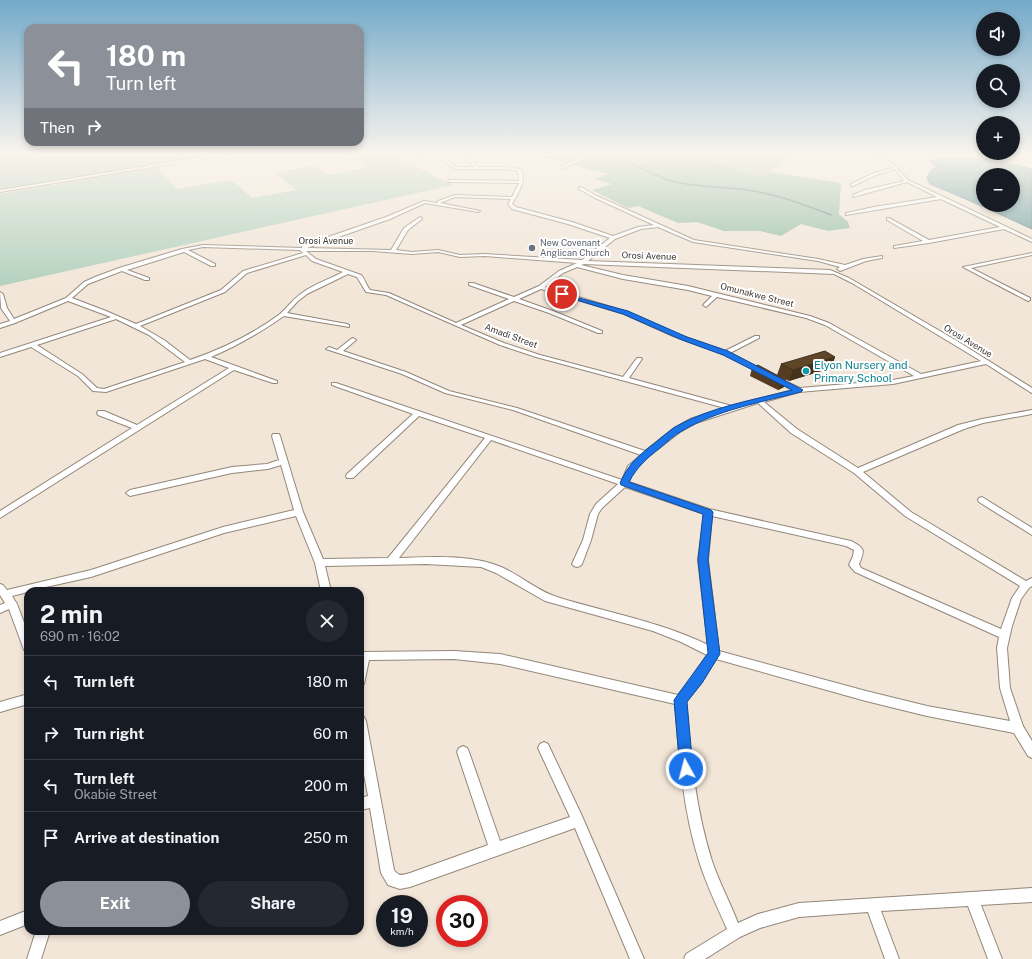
<!DOCTYPE html>
<meta charset="utf-8">
<style>
body{margin:0;font-family:"Public Sans",sans-serif;background:#242831;color:#f1f3f6;height:100vh;display:flex;flex-direction:column;font-size:15px;white-space:nowrap}
*{box-sizing:border-box;margin:0}
p{font-size:13px;color:#9ea1a6}
.icon{flex:none;width:22px;height:22px;fill:none;stroke:currentColor;stroke-width:2;stroke-linecap:round;stroke-linejoin:round}
.map{position:relative;flex:1;overflow:hidden}
.details{position:absolute;left:24px;top:587px;width:340px;height:348px;display:flex;flex-direction:column;background:#171b24;border-radius:12px;box-shadow:0 2px 6px #0003}
.details>*{flex:none}
.guide{position:absolute;left:24px;top:24px;width:340px;height:122px;border-radius:12px;box-shadow:0 2px 6px #0003;background:#8c9099;color:#fff;overflow:hidden}
.tools{position:absolute;left:976px;top:12px;display:grid;gap:8px}
.tools a{display:grid;place-items:center;width:44px;height:44px;border-radius:50%;background:#171b24;box-shadow:0 2px 6px #0003;font-size:20px}
.speed{position:absolute;left:376px;top:895px;display:flex;gap:8px;font-size:20px;font-weight:700;text-align:center}
.speed>*{display:grid;place-content:center;width:52px;height:52px;border-radius:50%;background:#171b24;box-shadow:0 2px 6px #0003;line-height:1}
.speed small{font-size:10px;font-weight:400}
.speed .limit{border:6px solid #d22;background:#fff;color:#111}
.pin{position:absolute;display:grid;place-items:center;width:34px;height:34px;color:#fff;margin:-17px;border:2px solid #fff;border-radius:50%;box-shadow:0 1px 4px #0007}
.me{position:absolute;width:44px;margin:-22px;rotate:353deg;stroke-linejoin:round;filter:drop-shadow(0 0 3px #0008)}
.turn{display:flex;align-items:center;gap:14px;height:84px;padding:0 16px;font-size:18px}
.turn .icon{width:52px;height:52px;stroke-width:2.5}
.turn b{display:block;font-size:28px;line-height:34px}
.then{display:flex;align-items:center;height:38px;padding:0 16px;background:#0003;gap:8px;font-size:15px}
.round{display:grid;place-items:center;flex:none;width:42px;height:42px;border-radius:21px;background:#242831}
.summary{display:flex;align-items:center;justify-content:space-between;height:68px;padding:0 16px}
h1{font-size:24px;font-weight:700;line-height:30px}
.cta{display:flex;gap:8px;margin-top:auto;padding:8px 16px}
.cta a{flex:1;height:46px;border-radius:24px;background:#8c9099;color:#fff;font-size:16px;font-weight:700;line-height:46px;text-align:center}
.cta a+a{background:#242831;color:#f1f3f6}
ul{padding:0;list-style:none}
li{display:flex;align-items:center;gap:12px;height:52px;padding:0 16px;border-top:1px solid #363941}
li div{flex:1}
li b{display:block;font-size:15px}
li em{font-style:normal}
.map>svg:first-child{display:block}
.green{fill:#b1d0bd}
.forest{fill:#93bda4}
.water{fill:#669b9c;stroke:#597d7c;fill-rule:evenodd}
.lines{fill:none;stroke-linecap:round;stroke-linejoin:round}
.stream{stroke:#597d7c;stroke-width:1.5}
.minor-casing{stroke:#92877a;stroke-width:2}
.minor{fill:#fff;fill-rule:evenodd}
.wall{fill:#533c22}
.shaded-wall{fill:#43311c}
.building{fill:#604628;stroke:#43311c}
.route{fill:#1a73e8;stroke:#114b97}
.worship-dot{fill:#6b7280;stroke:#fff;stroke-width:1.5}
.culture-dot{fill:#0f9aa8;stroke:#fff;stroke-width:1.5}
.labels{text-anchor:middle;stroke-width:4;stroke-linejoin:round;paint-order:stroke}
.far-street-label{font-size:9px;fill:#3b3631;stroke:#fff}
.far-worship-label{font-size:9px;fill:#5b616d;stroke:#fff;text-anchor:start}
.culture-label{font-size:11px;fill:#0d838f;stroke:#fff;text-anchor:start}
</style>
<div class="map">
<svg width="1032" height="959" viewBox="0 0 1032 959">
<rect width="100%" height="100%" fill="#f2e6d8"/>
<!-- green -->
<path class="green" d="M0,155H215L0,190Z
M367,155H392L453,185L0,286V194L157,167L177,189L231,180L252,198L296,190L275,173L314,165L329,175L368,167L355,158Z
M681,155H792L764,177L753,175L722,164Z"/>
<!-- forest -->
<path class="forest" d="M681,155L722,164L753,175L764,177L770,172L841,183L839,214L848,222L850,228L828,231L801,224L781,236L760,231H724L697,222L678,223L638,206L628,208L592,190L612,184L595,179L608,174L538,156Z"/>
<!-- water -->
<path class="water" d="M962,158L994,160L1032,169V229C999,214 965,198 930,184L927,178L931,170L938,167L930,162L931,160ZM983,175H1013V205H983Z"/>
<g class="lines">
<!-- stream -->
<path class="stream" d="M616,155C633,163 650,174 668,180C694,188 721,186 747,190C776,194 803,204 831,215"/>
<defs>
<path id="minor" d="M214,155H225L0,192V190Z
M416,155H432L417,157Z
M437,155H442L455,167H475L467,160V155H471V160L479,167H506L521,169C527,182 518,193 512,204L516,207L572,222L613,236L638,227L654,225L595,198L579,189V187H581L597,196L694,240L818,259L845,265L863,259L882,256V258L866,261L840,271L837,269L840,267L818,261L693,242L658,227L641,229L615,239L588,261L830,270L849,278L957,341L1032,388V393L1030,392L986,364L893,384L799,392L764,402L797,429L858,468L958,425L982,419L1032,410V414L983,423L964,429L863,472L911,512L1026,581L1032,578V586L1029,588L1021,599L1012,626L1007,648L1010,688L1023,726L1032,741V758L1028,756L1014,733L927,716L866,701L716,659L702,682L686,701C690,755 696,810 712,861C719,882 730,902 738,923L758,914L799,903L1032,888V902L981,905L1002,959H988L968,906L881,911L899,959H885L868,912L799,917L760,928L740,937L705,959H684L686,954L727,929C717,906 706,884 699,861C683,810 679,757 675,704L500,664L454,659L369,660L364,684L360,686V652L454,651L500,654L678,695L694,676L707,655L681,642L653,631L545,601L496,573L481,567L426,564L325,566L331,591H321L315,563L296,516L224,533L91,577L28,591V592L12,596L17,604L28,633V651L24,650L9,609L0,613V605L5,603L0,595V584L3,585L7,590L91,570L223,527L294,510L281,465L268,469L232,473L130,496L126,493L130,490L232,467L267,464L279,460L272,436L273,434H279L280,436L303,512L323,559L388,558L485,438L419,416L353,478H347L346,476L347,474L413,414L332,385V383H336L622,480L628,466L641,455L513,410L445,393L402,374L326,349L329,347L337,350L351,339L353,338L356,340L343,351L406,372L449,391L517,408L645,451L674,428L690,419L725,408L536,357L500,345L386,295L366,292L357,277L348,274L307,294L298,301L287,313L347,324L349,325V327L284,316C261,332 237,346 211,357L277,381V383H273L234,370L0,518V511L132,428L98,415L97,413L98,411H104L137,425L229,368L205,359L106,392L93,391L78,376L31,347L0,357V353L111,317L68,301L15,323L0,328V324L10,321L1,308L0,292L3,294L7,308L14,319L66,298L84,282L95,277L119,268L182,249L203,245L302,248V246L386,217L424,201L437,203L438,201L455,195L512,197L519,183L448,182L449,180L519,181L518,171L506,169H454ZM455,197L511,199L508,204L512,209L568,224L610,238L582,260L485,254L460,255L438,250L412,252L396,250L408,230L422,219V218L420,217L404,228L391,250L307,248L390,219L425,203L478,212L480,211L440,203ZM203,247L300,250L303,253L243,271L221,290L136,324L106,311L72,298L88,284L122,271L145,280H149V278L127,270L184,252L211,266H215V264L188,250ZM306,251H373L412,254L438,252L460,257L485,256L577,263L559,271L539,286L514,297L473,283H469V285L509,299L456,323L389,293L370,290C366,285 365,279 361,275L316,259ZM306,255L312,261L343,272C330,279 314,284 302,293C293,299 288,307 280,314C253,334 222,349 190,360L164,340L140,326L225,292L247,273ZM584,264L834,274L852,283L981,361L921,374L829,323L810,316L688,286L623,275L581,265ZM577,267L623,279L688,290L712,296L703,305L706,307L717,297L806,318L825,325L914,376L893,380L800,388L776,377L774,378V380L793,390L732,406L629,378L642,359L641,358H637L623,377L540,355L504,343L461,325L514,301L549,313L598,333H602V331L553,311L519,299L541,289L624,314L673,336L723,354L760,372H764L765,371L730,353L759,338V336H755L725,351L677,334L628,312L545,287L563,273ZM116,319L149,335L185,362L104,389L97,388L82,374L37,345ZM758,403L791,433L854,473L905,516L1020,586L1012,598L1001,629L861,568L859,564C865,550 865,548 851,541L709,509L629,482L634,469L649,456L680,432L696,423ZM491,440L618,484L596,504L590,514L583,540L572,564L574,566L577,567L580,566L582,564L591,540L598,514L602,508L625,487L704,514L698,560L708,645C661,622 610,613 560,598C538,592 522,576 501,567C471,554 431,557 399,558ZM712,516L846,546L854,550L853,556L849,565L855,572L999,637L997,648L1000,688L1010,721L927,706L866,691L719,651L708,560Z
M587,155H593L563,168L560,167Z
M867,155H873L891,162L908,180L1032,239V242L1004,229L929,243L894,248V246L923,241L887,220V218H889L929,240L1000,227L941,199L846,215V213L874,207L937,197L907,182L853,197V195L865,190L904,181L895,169L876,175L853,186H851V184L874,173L893,168L885,162Z
M931,155H935L936,156L934,157Z
M1032,253V255L971,268L1030,298V300L1028,301L963,267Z
M982,497L1032,528V535L979,502L978,500L979,498Z
M28,694V704L0,712V702Z
M360,716L364,717L366,721L394,870C399,877 402,875 410,873L488,845L457,752L459,748L463,746L467,748L469,752L500,841L570,817L538,748L540,744L544,742L548,744L582,816L644,959H630L575,828L410,887L400,889L388,885L381,873L370,808L360,810V798L368,796L360,753Z
M28,910V924L0,935V921Z
M36,931H50L41,959H27Z"/>
</defs>
<!-- minor casing -->
<use href="#minor" class="minor-casing"/>
<!-- minor -->
<use href="#minor" class="minor"/>
</g>
<!-- wall -->
<path class="wall" d="M835,357L831,368L789,381L777,375L781,364Z
M752,368L786,380L784,387L778,390L750,376Z"/>
<!-- shaded-wall -->
<path class="shaded-wall" d="M835,357L831,368L789,381L793,370Z
M786,380L784,387L778,390L781,383Z"/>
<!-- building -->
<path class="building" d="M825,351L835,357L793,370L781,364Z
M758,365L786,380L781,383L752,368Z"/>
<!-- sky -->
<linearGradient id="sky" x2="0" y2="1"><stop stop-color="#74aaca"/><stop offset="0.53" stop-color="#f9f4ed"/><stop offset="1" stop-color="#f9f4ed" stop-opacity="0"/></linearGradient>
<rect width="1032" height="290" fill="url(#sky)"/>
<!-- route -->
<path class="route" d="M560,293L628,311L687,337L728,351L803,390L801,392C762,402 717,410 682,431C674,435 667,442 660,448C647,458 637,467 629,482L711,510L713,512L708,560L720,654L702,683L687,702L693,769L691,774L686,776L682,774L680,769L674,700L708,653L698,560L703,514L621,485L620,483C629,463 638,456 656,442C662,437 668,432 675,427C710,407 753,400 792,390L723,355L682,340L623,314L560,295Z"/>
<!-- markers -->
<circle class="worship-dot" cx="532" cy="248" r="4"/>
<circle class="culture-dot" cx="806" cy="371" r="4"/>
<g class="labels">
<!-- far-street labels -->
<g class="far-street-label">
<text x="326" y="244">Orosi Avenue</text>
<text transform="translate(649 256) rotate(2)" y="3">Orosi Avenue</text>
<text transform="translate(757 295) rotate(14)" y="3">Omunakwe Street</text>
<text transform="translate(511 336) rotate(20)" y="3">Amadi Street</text>
<text transform="translate(968 341) rotate(31)" y="3">Orosi Avenue</text>
</g>
<!-- far-worship labels -->
<g class="far-worship-label">
<text x="540" y="246">New Covenant<tspan x="540" dy="10">Anglican Church</tspan></text>
</g>
<!-- culture labels -->
<g class="culture-label">
<text x="814" y="369">Elyon Nursery and<tspan x="814" dy="13">Primary School</tspan></text>
</g>
</g>
</svg>
<div class="tools">
<a><svg class="icon" aria-label="sound" viewBox="0 0 24 24"><path d="M4 9h4l5-4v14l-5-4H4zM17 9q2 3 0 6"/></svg></a>
<a><svg class="icon" aria-label="search" viewBox="0 0 24 24"><circle cx="10" cy="10" r="6"/><path d="M15 15l6 6"/></svg></a>
<a>+</a>
<a>−</a>
</div>
<div class="speed"><div>19<small>km/h</small></div><div class="limit">30</div></div>
<div class="pin" style="left:562px;top:294px;background:#d93025"><svg class="icon" aria-label="arrive" viewBox="0 0 24 24"><path d="M6 21V4h12l-3 4 3 4H6"/></svg></div>
<svg class="me" style="left:686px;top:769px" viewBox="-20 -20 40 40"><circle r="17" fill="#1a73e8" stroke="#fff" stroke-width="3"/><path d="M0-11L8 9 0 5-8 9z" fill="#fff"/></svg>
<div class="guide">
<div class="turn"><svg class="icon" aria-label="left" viewBox="0 0 24 24"><path d="M17 20v-9H6M10 6l-5 5 5 5"/></svg><div><b>180 m</b>Turn left</div></div>
<div class="then">Then<svg class="icon" aria-label="right" viewBox="0 0 24 24"><path d="M7 20v-9h11M14 6l5 5-5 5"/></svg></div>
</div>
<section class="details">
<div class="summary"><div><h1>2 min</h1><p>690 m · 16:02</p></div><a class="round"><svg class="icon" aria-label="close" viewBox="0 0 24 24"><path d="M6 6l12 12M18 6L6 18"/></svg></a></div>
<ul>
<li><svg class="icon" aria-label="left" viewBox="0 0 24 24"><path d="M17 20v-9H6M10 6l-5 5 5 5"/></svg><div><b>Turn left</b></div><em>180 m</em></li>
<li><svg class="icon" aria-label="right" viewBox="0 0 24 24"><path d="M7 20v-9h11M14 6l5 5-5 5"/></svg><div><b>Turn right</b></div><em>60 m</em></li>
<li><svg class="icon" aria-label="left" viewBox="0 0 24 24"><path d="M17 20v-9H6M10 6l-5 5 5 5"/></svg><div><b>Turn left</b><p>Okabie Street</p></div><em>200 m</em></li>
<li><svg class="icon" aria-label="arrive" viewBox="0 0 24 24"><path d="M6 21V4h12l-3 4 3 4H6"/></svg><div><b>Arrive at destination</b></div><em>250 m</em></li>
</ul>
<div class="cta"><a>Exit</a><a>Share</a></div>
</section>
</div>
